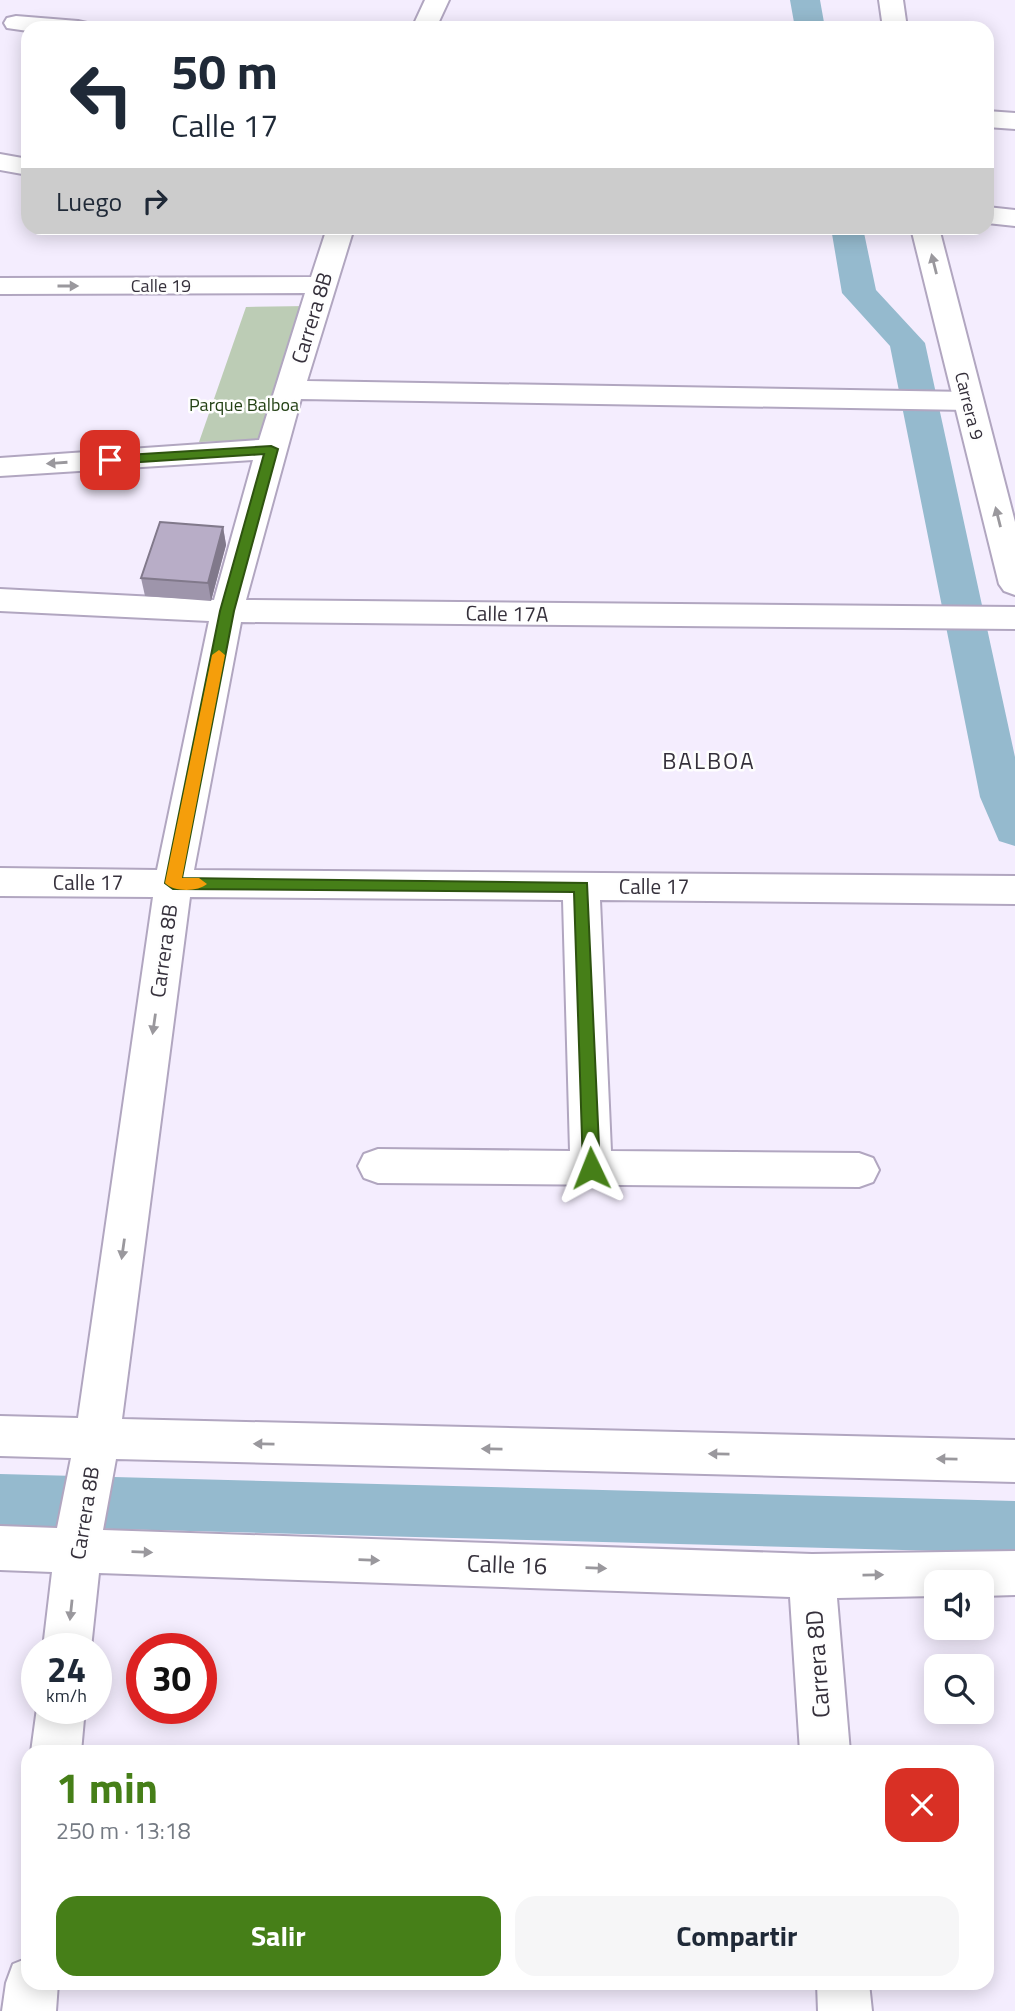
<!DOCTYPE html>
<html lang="es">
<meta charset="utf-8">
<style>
body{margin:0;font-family:"Titillium Web",sans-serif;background:#f6f6f7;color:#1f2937;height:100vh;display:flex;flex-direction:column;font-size:26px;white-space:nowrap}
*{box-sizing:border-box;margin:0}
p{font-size:23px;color:#747a83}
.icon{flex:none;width:38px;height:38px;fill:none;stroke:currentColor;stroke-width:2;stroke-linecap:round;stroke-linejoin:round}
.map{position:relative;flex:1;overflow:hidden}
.panel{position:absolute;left:21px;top:1745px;width:973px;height:245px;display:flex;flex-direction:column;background:#fff;border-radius:21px;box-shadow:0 4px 18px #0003}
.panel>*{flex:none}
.hud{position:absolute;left:21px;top:21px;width:973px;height:214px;border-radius:21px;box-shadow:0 4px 18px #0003;background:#fff;color:#1f2937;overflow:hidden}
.controls{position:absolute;left:924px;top:1570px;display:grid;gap:14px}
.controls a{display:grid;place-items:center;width:70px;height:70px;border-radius:14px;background:#fff;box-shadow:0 4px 18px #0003;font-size:35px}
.speed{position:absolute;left:21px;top:1633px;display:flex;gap:14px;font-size:35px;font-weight:700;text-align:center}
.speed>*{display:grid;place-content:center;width:91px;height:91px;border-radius:50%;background:#fff;box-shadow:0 4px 18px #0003;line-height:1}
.speed small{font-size:18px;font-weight:400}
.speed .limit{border:10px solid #d22;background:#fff;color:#111}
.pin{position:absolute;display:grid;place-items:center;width:60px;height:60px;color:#fff;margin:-30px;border-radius:14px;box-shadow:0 4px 10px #0006}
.me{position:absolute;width:77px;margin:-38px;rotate:358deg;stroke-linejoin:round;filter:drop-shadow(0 0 5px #0008)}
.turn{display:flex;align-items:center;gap:24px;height:147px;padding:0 35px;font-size:32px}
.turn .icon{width:91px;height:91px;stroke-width:2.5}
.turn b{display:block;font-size:49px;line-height:60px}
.then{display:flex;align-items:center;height:66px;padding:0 35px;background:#0003;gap:14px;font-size:26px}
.round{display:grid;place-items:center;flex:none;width:74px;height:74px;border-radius:21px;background:#f6f6f7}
.headline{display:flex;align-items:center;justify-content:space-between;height:119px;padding:0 35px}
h1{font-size:42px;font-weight:700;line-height:52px;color:#467f18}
.primary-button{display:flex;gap:14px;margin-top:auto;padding:14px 35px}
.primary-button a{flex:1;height:80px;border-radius:21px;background:#467f18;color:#fff;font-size:28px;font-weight:700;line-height:80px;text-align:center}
.primary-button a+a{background:#f6f6f7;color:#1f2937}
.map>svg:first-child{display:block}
.green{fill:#bcccb5}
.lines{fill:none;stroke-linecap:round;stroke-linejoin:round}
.canal{fill:#95bace;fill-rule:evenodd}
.minor-casing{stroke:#b1a6c0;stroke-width:4}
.tertiary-casing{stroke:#b1a6c0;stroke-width:4}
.minor{fill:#fff;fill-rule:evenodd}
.tertiary{fill:#fff;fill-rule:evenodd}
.wall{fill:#9e95ab}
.shaded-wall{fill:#81798b}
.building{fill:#b8adc7;stroke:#81798b;stroke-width:2}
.oneway{fill:#9a989d}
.route{fill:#467f18;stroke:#2e5310;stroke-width:2}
.slow{fill:#f59e0b}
.labels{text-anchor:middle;stroke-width:5;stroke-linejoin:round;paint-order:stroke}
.far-street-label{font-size:18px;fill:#35303b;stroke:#fefefe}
.far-park-label{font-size:18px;fill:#234114;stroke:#fefefe}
.street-label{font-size:21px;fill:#35303b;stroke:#fefefe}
.neighbourhood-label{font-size:23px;letter-spacing:2px;fill:#35303b;stroke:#fefefe}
.near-street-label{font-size:24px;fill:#35303b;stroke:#fefefe}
</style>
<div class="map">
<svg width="1015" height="2011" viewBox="0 0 1015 2011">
<rect width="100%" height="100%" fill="#f4edfe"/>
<!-- green -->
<path class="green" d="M308,306L264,440L199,442L246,307Z"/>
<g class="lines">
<!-- canal -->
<path class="canal" d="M790,0H820L825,28H795Z
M831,228H863L876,290L925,343L1015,757V846L999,841L980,797L890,346L842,293Z
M0,1474L1015,1501V1553L0,1526Z"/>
<defs>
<path id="minor" d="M425,0H449L436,28H412Z
M16,16L78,21L87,23L90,28H28V31L7,28L4,23L7,18Z
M987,111L1015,113V129L987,127Z
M0,154L28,159V175L0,170Z
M987,207L1015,210V226L987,223Z
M327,228H354L307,381L968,392L979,395L983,401L979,407L968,410L301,399L246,600L1015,607V629L241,622L194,870L1015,876V904L600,900L611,1151L859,1153L873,1158L879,1170L873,1182L859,1187L378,1183L364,1178L358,1166L364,1154L378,1149L570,1151L563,900L190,897L122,1419L1015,1440V1482L116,1459L103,1530L812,1554L1015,1551V1595L982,1596V1582H936V1596L837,1598L850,1752H800L790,1597L99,1573L91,1648H43L52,1572L0,1570V1526L57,1528L71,1458L0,1456V1416L78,1418L153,897L0,896V868L157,870L209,621L0,611V589L214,600L253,460L0,476V458L259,440L305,293L0,294V278L311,277Z
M37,1708H85L81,1752H31Z
M28,1958V1983H58L56,2011H2L6,1983L13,1964Z
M817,1983H869L872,2011H818Z"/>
<path id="tertiary" d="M879,0H903L907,28H883Z
M911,228H939L1015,522V595L1004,591L999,584Z"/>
</defs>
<!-- minor casing -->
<use href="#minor" class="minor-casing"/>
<!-- tertiary casing -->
<use href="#tertiary" class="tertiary-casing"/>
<!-- minor -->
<use href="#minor" class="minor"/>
<!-- tertiary -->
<use href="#tertiary" class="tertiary"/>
</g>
<!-- wall -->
<path class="wall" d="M223,527L226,545L211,601L145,596L141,578Z"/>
<!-- shaded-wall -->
<path class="shaded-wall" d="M223,527L226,545L211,601L208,583Z"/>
<!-- building -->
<path class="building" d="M160,522L223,527L208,583L141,578Z"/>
<!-- one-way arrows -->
<defs><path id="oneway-solid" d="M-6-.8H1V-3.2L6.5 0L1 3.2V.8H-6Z" transform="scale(1.75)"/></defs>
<g class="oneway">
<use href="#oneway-solid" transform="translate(934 264) rotate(-104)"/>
<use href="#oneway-solid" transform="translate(68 286)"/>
<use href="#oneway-solid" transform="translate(57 463) rotate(176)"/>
<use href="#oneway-solid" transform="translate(998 517) rotate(-104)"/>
<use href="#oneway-solid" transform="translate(154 1024) rotate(98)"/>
<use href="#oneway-solid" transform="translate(123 1249) rotate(98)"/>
<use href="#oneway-solid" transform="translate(264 1444) rotate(-179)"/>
<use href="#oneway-solid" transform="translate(492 1449) rotate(-179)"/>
<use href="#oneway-solid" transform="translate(719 1454) rotate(-179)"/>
<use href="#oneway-solid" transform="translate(947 1459) rotate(-179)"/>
<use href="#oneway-solid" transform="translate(142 1552) rotate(2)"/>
<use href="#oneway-solid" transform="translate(369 1560) rotate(2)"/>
<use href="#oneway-solid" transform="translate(596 1568) rotate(2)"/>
<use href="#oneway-solid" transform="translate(873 1575) rotate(-1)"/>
<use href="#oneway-solid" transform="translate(71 1610) rotate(96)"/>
</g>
<!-- route -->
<path class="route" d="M271,446L278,449L234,611L182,878L587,883L600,1168L597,1173H585L583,1168L574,892L173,889L165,883L220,611L264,454L110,464L104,460L110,456Z"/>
<!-- slow -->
<path class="slow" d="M219,650L225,655L182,878H199L207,884C198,892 173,892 165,883L212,655Z"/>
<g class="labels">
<!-- far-street labels -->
<g class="far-street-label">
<text x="161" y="292">Calle 19</text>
<text transform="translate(969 406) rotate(76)" y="6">Carrera 9</text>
</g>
<!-- far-park labels -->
<g class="far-park-label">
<text x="244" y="411">Parque Balboa</text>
</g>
<!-- street labels -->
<g class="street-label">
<text transform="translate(312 318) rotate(-73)" y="7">Carrera 8B</text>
<text transform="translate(507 614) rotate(1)" y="7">Calle 17A</text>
<text x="88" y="890">Calle 17</text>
<text x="654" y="894">Calle 17</text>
<text transform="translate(164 951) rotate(-82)" y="7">Carrera 8B</text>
<text transform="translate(85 1513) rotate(-81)" y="7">Carrera 8B</text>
</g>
<!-- neighbourhood labels -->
<g class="neighbourhood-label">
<text x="709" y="769">BALBOA</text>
</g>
<!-- near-street labels -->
<g class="near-street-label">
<text transform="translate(507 1565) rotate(2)" y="8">Calle 16</text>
<text transform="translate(818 1664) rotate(-94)" y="8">Carrera 8D</text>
</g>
</g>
</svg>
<div class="controls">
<a><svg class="icon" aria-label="sound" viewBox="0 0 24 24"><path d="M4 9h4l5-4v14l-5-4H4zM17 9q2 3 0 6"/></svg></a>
<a><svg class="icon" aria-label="search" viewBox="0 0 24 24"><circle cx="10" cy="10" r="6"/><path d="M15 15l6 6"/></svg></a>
</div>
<div class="speed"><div>24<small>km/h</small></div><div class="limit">30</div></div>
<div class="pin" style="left:110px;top:460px;background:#d93025"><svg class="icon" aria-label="arrive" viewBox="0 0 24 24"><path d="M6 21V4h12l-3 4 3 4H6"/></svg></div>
<svg class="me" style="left:591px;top:1168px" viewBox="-20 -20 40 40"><path d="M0-17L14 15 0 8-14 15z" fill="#467f18" stroke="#fff" stroke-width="4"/></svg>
<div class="hud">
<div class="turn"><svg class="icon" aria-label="left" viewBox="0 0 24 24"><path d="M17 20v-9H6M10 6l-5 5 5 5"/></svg><div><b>50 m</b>Calle 17</div></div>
<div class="then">Luego<svg class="icon" aria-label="right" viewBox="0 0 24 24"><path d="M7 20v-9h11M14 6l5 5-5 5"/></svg></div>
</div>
<section class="panel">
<div class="headline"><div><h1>1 min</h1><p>250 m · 13:18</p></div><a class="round" style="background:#d93025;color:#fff"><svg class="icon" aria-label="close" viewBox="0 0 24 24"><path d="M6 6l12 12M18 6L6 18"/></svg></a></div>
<div class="primary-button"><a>Salir</a><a>Compartir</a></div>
</section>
</div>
